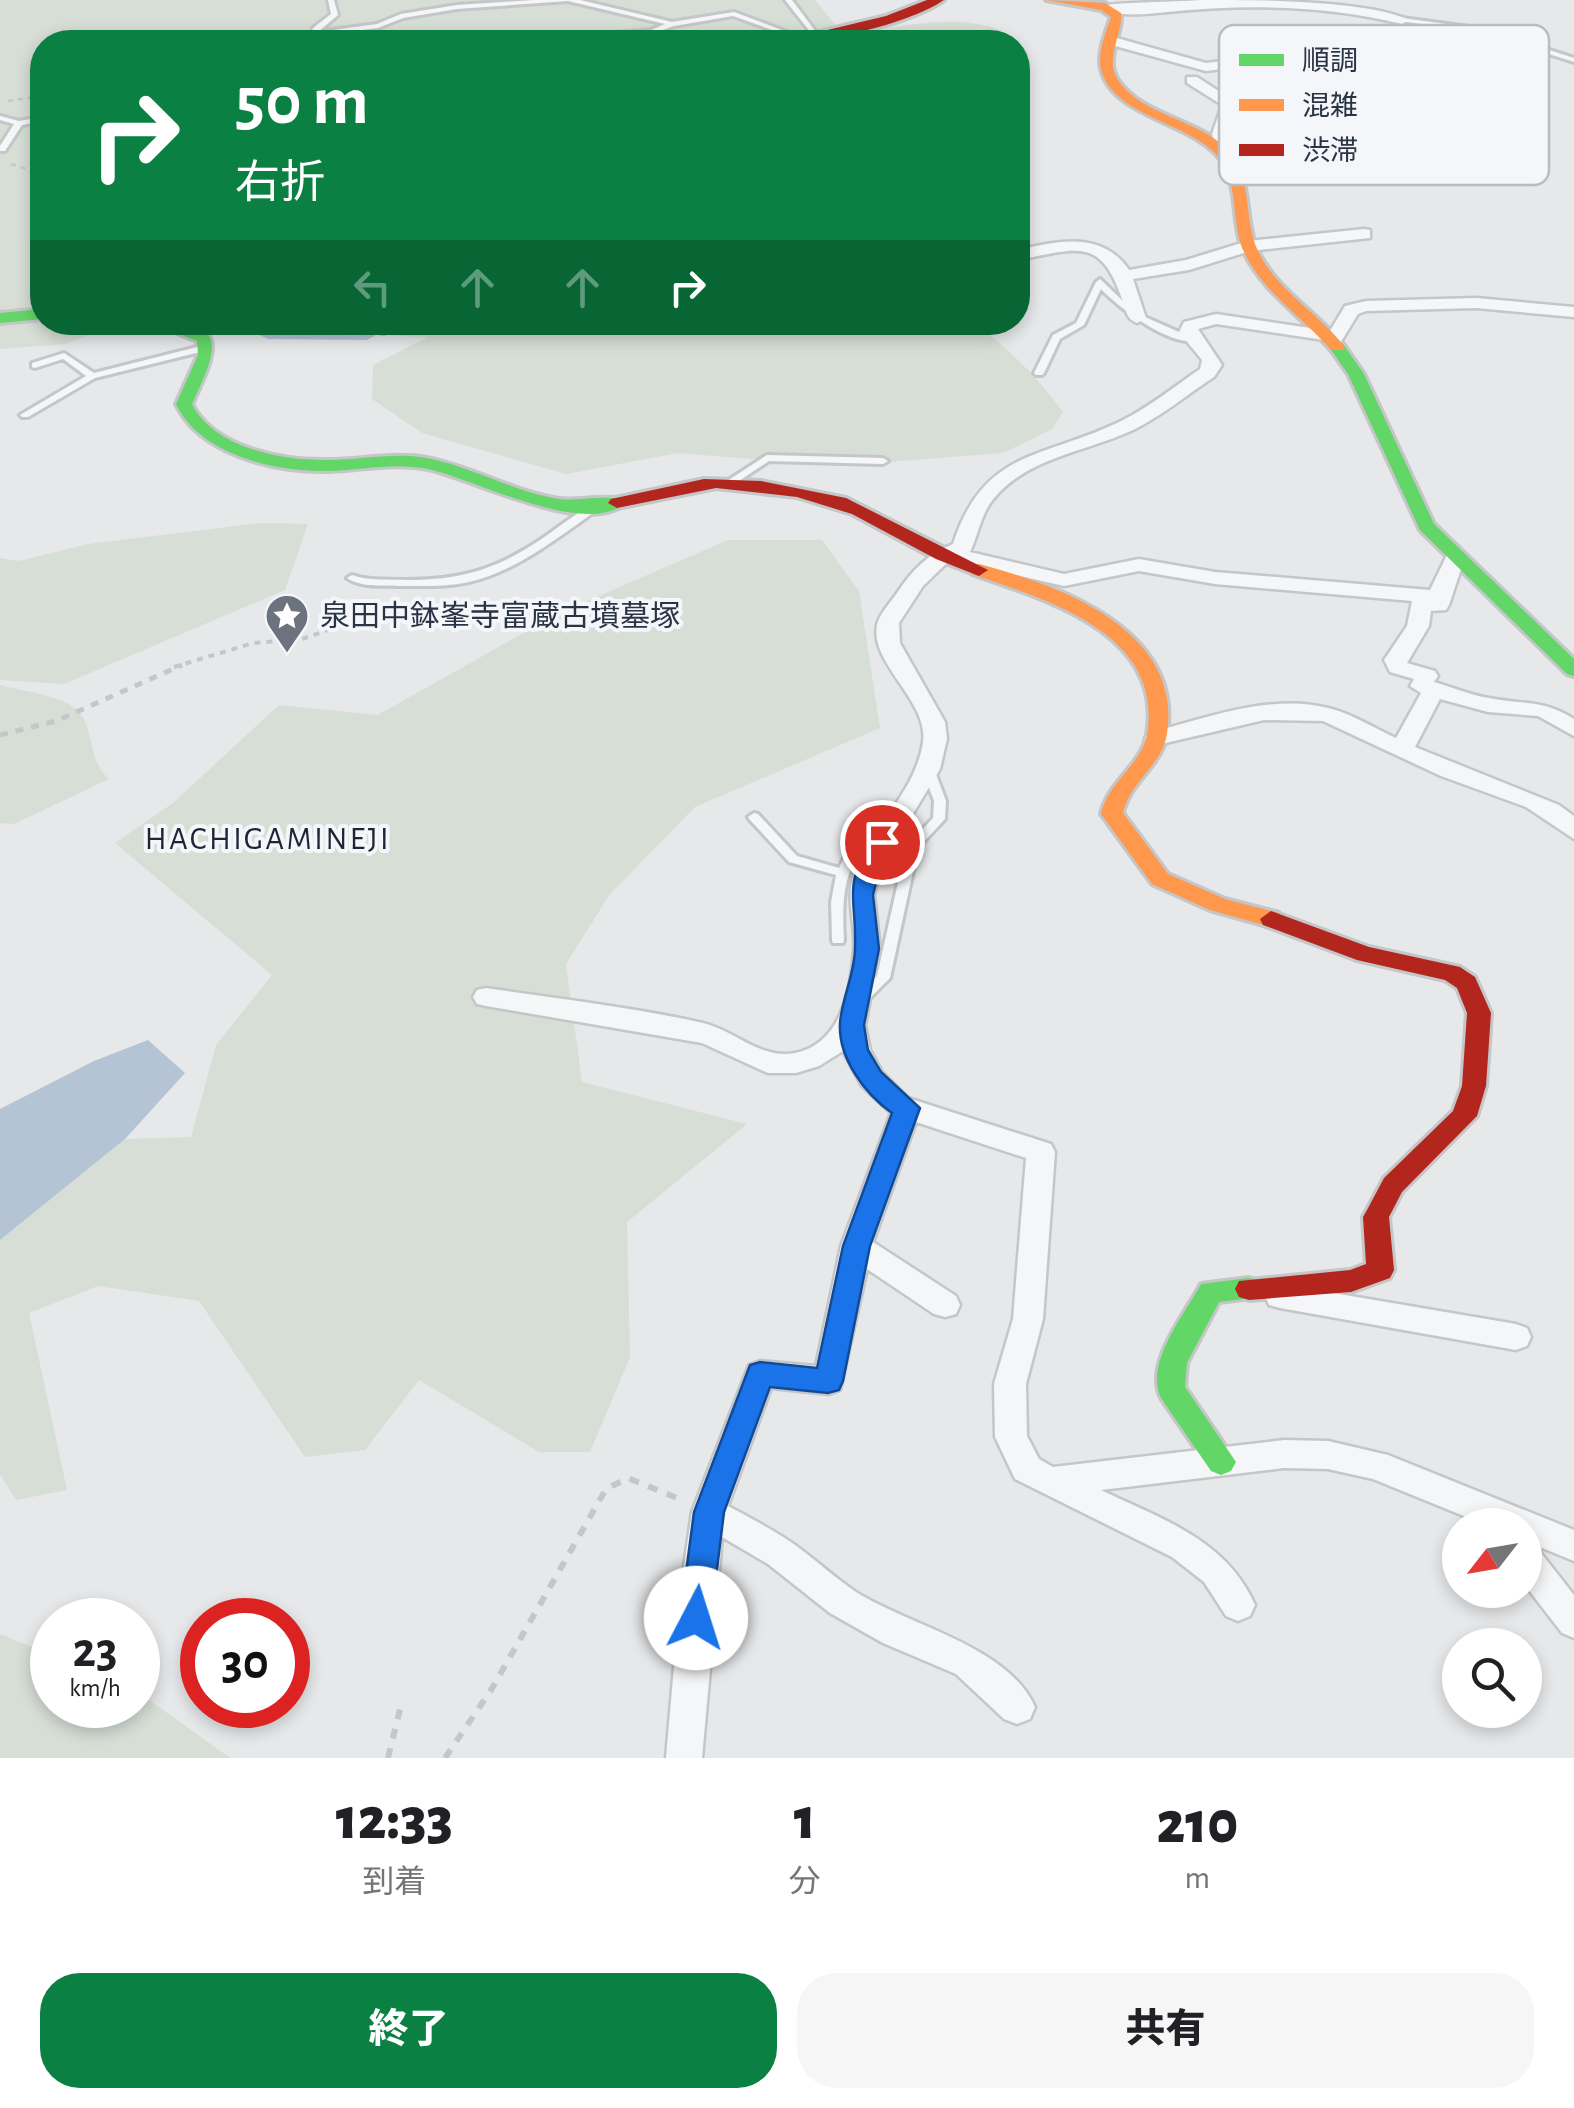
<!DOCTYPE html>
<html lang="ja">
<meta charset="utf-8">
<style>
body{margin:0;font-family:"Alegreya Sans","Noto Sans JP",sans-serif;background:#f6f6f6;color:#202124;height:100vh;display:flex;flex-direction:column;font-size:38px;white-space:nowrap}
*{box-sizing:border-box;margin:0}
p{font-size:32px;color:#757577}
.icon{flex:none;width:55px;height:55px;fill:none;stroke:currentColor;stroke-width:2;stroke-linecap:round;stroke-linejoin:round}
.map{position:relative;height:1758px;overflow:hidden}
.panel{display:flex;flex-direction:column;background:#fff;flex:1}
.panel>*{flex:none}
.banner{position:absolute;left:30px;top:30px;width:1000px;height:305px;border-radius:40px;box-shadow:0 5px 15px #0003;background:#0b8043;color:#fff;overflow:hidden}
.needle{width:65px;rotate:239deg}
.fabs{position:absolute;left:1442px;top:1508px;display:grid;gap:20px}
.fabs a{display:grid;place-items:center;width:100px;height:100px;border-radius:50%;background:#fff;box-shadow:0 5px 15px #0003;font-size:50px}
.speed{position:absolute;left:30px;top:1598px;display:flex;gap:20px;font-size:50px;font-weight:700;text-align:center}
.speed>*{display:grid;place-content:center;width:130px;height:130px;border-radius:50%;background:#fff;box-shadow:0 5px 15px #0003;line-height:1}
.speed small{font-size:25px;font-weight:400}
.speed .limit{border:15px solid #d22;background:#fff;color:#111}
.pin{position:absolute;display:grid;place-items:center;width:85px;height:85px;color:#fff;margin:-42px;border:5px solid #fff;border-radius:50%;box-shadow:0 2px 10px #0007}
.me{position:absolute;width:110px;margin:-55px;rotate:5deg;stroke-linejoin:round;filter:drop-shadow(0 0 8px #0008)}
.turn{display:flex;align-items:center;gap:35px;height:210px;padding:0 40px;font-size:45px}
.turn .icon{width:130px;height:130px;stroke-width:2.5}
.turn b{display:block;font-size:70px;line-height:85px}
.lanes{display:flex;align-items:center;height:95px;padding:0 40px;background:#0003;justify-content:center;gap:50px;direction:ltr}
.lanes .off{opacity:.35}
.eta{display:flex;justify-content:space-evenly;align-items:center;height:170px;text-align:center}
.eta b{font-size:60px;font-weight:800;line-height:70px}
.cta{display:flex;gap:20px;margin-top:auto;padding:20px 40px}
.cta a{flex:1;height:115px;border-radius:40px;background:#0b8043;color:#fff;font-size:40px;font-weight:800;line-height:115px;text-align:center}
.cta a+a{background:#f6f6f6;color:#202124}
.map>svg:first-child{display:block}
.green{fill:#d6ded6}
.water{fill:#b4c4d5}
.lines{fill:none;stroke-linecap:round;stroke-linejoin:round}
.lane-casing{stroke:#c4c6c8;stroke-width:6}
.street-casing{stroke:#c4c6c8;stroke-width:5}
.fast-casing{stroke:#c4c6c8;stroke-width:6}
.slow-casing{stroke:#c4c6c8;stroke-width:6}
.jam-casing{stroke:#c4c6c8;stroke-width:6}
.path-far3{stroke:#c5c6ca;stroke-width:2.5;stroke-dasharray:5 5;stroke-linecap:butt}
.path-far2{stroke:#c5c6ca;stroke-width:4;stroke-dasharray:6 6;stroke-linecap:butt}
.path-far1{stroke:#c5c6ca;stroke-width:5;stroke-dasharray:8 8;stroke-linecap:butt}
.path{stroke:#c5c6ca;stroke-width:6;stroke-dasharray:10 10;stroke-linecap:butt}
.lane{fill:#f5f6f7;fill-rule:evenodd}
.street{fill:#f5f6f7;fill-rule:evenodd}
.fast{fill:#63d668;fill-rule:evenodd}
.slow{fill:#ff974d;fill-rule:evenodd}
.jam{fill:#b3261e;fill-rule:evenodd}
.route{fill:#1a73e8;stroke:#114b97;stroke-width:2.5}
.labels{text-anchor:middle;stroke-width:8;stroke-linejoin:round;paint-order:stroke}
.poi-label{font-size:30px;fill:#2b3445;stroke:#f4f6f9;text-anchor:start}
.neighbourhood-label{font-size:32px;letter-spacing:2.5px;fill:#1d2536;stroke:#f4f6f9}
.key{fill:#f4f6f9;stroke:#b8bcc3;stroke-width:2.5}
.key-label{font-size:28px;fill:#2b3445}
</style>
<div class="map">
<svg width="1574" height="1758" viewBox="0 0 1574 1758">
<rect width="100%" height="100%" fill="#e6e8ea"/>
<!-- green -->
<path class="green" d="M0,0H815L845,37C896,27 994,1 1028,54L1018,66V42H42V322L149,323L136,329L115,324L66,344L0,349Z
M184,323H973C1009,348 1037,377 1063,412L1052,429L1003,453L835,466L678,453L566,474L422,433L372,399L373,365L428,337L222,328L208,332Z
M260,523L308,524L285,590L64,684L0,680V558L19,561L88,544Z
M728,540H822L859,591L880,728L695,807L610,894L566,964L582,1082L747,1124L627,1222L630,1357L590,1452H539L419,1380L365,1450L305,1457L199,1301L98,1286L29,1313L67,1490L16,1500L0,1474V1240L125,1139L191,1137L216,1045L272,975L115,843L173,803L279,705L378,715L555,615Z
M0,685C22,691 59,695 76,709C96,727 86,759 109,779L14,824L0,823Z
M0,1634L52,1655V1705H138V1692L230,1758H0Z"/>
<!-- water -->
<path class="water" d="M253,323H440L436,328L416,333L386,329L367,340L268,339L253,332L260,327Z
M148,1040L185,1073L125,1139L0,1240V1109L94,1061Z"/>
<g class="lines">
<defs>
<path id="lane" d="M328,0H334L338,15L318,32L377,24L401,14L457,5L534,0H580L672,22L734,12L806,39L800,40L733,16L674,26L652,34L534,42L537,40L651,30L665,24L568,1L457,9L403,18L378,28L316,36L314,42H308L313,28L331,14Z
M785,0H792L819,36V38H815Z
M1402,18L1484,29L1574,58V62L1483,33L1400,21V19Z
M0,116L19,121L42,117V121L22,125L5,151H0V146L14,124L0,120Z
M1100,279L1123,301L1145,317L1197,340C1172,348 1119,308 1101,289L1084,325L1060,339L1044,373L1042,375H1036L1034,373L1053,335L1076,323L1096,282Z
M205,345L208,346V350L95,378L28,417H22L20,415L86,376L63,359L35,368L32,367V363L64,353L94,373Z
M767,455L883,458L888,461L883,464L769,461L733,485L729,486L724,483Z
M593,505L598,508L597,510C557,538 517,571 469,582C446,587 422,586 399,586C381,585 362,588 347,578L352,575C369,581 388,579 407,580C460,580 495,570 540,540C558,528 574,514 593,505Z
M928,765L934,769L946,801L945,819L918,848L890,978L867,1001H857L855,998L877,976L906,847L933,818L934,801L922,769Z
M754,813L758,814L797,856L839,868C850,845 871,815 899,815L901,818L899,821C846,850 841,883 844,940L843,943H833L832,940L831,902L836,875L789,862L750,820L748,817Z"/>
<path id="street" d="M1200,0C1252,0 1367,0 1409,20L1402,24C1323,5 1247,4 1167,12C1147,14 1116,18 1098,7C1107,2 1182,2 1200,0Z
M1113,37L1206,63L1263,56L1343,71L1336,75L1263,64L1206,71L1108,44V38Z
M1187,77H1197L1237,103L1228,134V155H1218L1212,134L1222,105L1187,83Z
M1364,229L1370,230V238L1250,251L1189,270L1133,279L1146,318L1137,323C1128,319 1127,315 1124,305C1102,236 1080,248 1018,260V250C1057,241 1102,230 1129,270L1186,260L1248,241Z
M1476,298L1574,307V317L1476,308L1366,311L1358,314L1339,345L1333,346L1324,340L1216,324L1198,329L1222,365L1214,377C1188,394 1163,415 1135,429C1090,451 1031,456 996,496C981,512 979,533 970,552L1064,574L1139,559L1215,572L1430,590L1448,553H1462L1465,557L1449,605L1446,610L1431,611L1429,626L1407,663L1435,671L1438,676L1434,682C1452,687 1470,695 1489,698C1524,705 1542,699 1574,719V736L1538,716L1488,712L1440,699L1415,747L1559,805L1574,816V839L1526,807L1441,776L1323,721L1264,720L1157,745L1145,738L1149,733C1206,718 1273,692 1332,709C1354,715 1376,729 1396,738L1421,693L1410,686L1414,679L1390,672L1384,660L1407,626L1412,601L1215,584L1139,571L1064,586L950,560L923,586L899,623L900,643L945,722L947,739L940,769L881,867L874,895L880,949L865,1025L870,1050L882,1072L908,1098L1051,1144L1055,1152L1043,1319L1026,1384L1027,1436L1039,1459L1053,1467L1284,1440L1328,1441L1388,1455L1574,1530V1561L1525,1541V1525H1486L1373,1479L1328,1469L1284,1468L1101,1490C1161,1519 1226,1539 1255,1605L1250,1616L1238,1621L1226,1616L1204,1582L1172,1557L1015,1479L995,1437L994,1384L1013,1319L1026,1158L916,1122L873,1242L956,1296L960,1305L956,1314L945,1317L934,1314L867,1269L840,1390L829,1394L771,1388L728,1506C750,1518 774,1530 795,1545C816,1560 835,1578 856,1592C910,1626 1008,1646 1035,1707L1030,1719L1017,1724L1004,1719L956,1674L883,1643L830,1613L768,1564L722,1537L702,1758H666L681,1586L692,1512L749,1365L760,1361L816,1366L841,1246L891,1113L862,1086L843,1051L819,1066L796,1073H768L702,1043L486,1006L477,1004L473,997L477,990L486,988C558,999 632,1007 703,1023C734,1030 761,1060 795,1053C841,1044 851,990 854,950C856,921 844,897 856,868C875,824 916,790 923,742C929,701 869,663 877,625C879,614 891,602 897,593C912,570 928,554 953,544C984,447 1046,459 1123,420C1151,406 1175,386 1200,369L1202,360L1179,332L1184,322L1216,314L1330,331L1345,306L1366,301Z
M1280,1284L1516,1324L1527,1328L1531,1337L1527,1346L1516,1350L1280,1308L1269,1305L1265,1296L1269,1287Z
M1525,1544L1537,1548L1574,1595V1638L1562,1633L1525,1585Z"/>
<path id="fast" d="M42,309V319L0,323V313Z
M150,322C230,322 219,345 192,404C214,448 282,461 328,460C361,460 394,452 427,458C473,467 514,492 559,499C578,502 612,492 626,503C584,538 475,479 428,469C395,462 362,470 329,471C275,472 200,455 176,404L198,355L197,341Z
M1337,342L1343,344L1364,374L1434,524L1574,659V676L1567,674L1420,530L1348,374L1329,347Z
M1249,1278L1259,1281L1263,1289L1259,1297L1219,1302L1187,1363L1185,1387L1236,1462L1231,1471L1221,1475L1211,1471L1161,1398C1144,1363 1185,1314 1201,1284Z"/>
<path id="slow" d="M1046,0L1105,3L1121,13C1123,34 1104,59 1118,80C1142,116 1198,119 1227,149C1252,174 1244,213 1255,244C1271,287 1318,312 1345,347L1343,350H1331C1304,318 1264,293 1245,254C1230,225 1240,186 1220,159C1194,123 1112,117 1101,69C1097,53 1106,32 1111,17L1101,10Z
M979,564C1059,585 1183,630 1167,733C1163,765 1129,782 1123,813L1168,874L1225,899L1279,913L1282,919L1279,925L1271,927L1210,910L1152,884L1101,814C1108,782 1141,765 1147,735C1165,633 1046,600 972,574V566Z"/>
<path id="jam" d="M927,0H944C909,24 819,45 777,42L886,16Z
M704,479L761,481L846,498L988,570L979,576L936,559L852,514L797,497L716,488L617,508L608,503L611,499Z
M1271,911L1369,947L1460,967L1475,977L1491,1013L1486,1086L1477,1116L1402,1192L1389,1217L1394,1270L1390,1278L1351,1292L1249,1300L1239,1297L1235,1289L1239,1281L1350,1270L1366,1264L1363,1217L1367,1210L1384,1178L1453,1111L1462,1086L1467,1013L1457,988L1445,980L1357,960L1263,925L1260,919Z"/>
</defs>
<!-- lane casing -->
<use href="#lane" class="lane-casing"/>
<!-- street casing -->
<use href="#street" class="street-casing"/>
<!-- fast casing -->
<use href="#fast" class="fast-casing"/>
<!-- slow casing -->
<use href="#slow" class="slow-casing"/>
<!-- jam casing -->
<use href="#jam" class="jam-casing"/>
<!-- path-far3 -->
<path class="path-far3" d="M8,101L42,96
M11,164L42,174"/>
<!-- path-far2 -->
<path class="path-far2" d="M224,330L375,335L479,322
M174,667L253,643L302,639L331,629L371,601"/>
<!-- path-far1 -->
<path class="path-far1" d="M0,735L56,721L182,665"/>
<!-- path -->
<path class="path" d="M388,1758L400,1709
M445,1758L491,1690L606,1489L628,1478L682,1500"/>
<!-- lane -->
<use href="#lane" class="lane"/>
<!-- street -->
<use href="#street" class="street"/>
<!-- fast -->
<use href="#fast" class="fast"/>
<!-- slow -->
<use href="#slow" class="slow"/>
<!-- jam -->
<use href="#jam" class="jam"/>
</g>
<!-- route -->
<path class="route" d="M882,835L893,842L880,866L873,895L879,949L864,1025L868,1050L881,1072L920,1108L870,1246L843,1381L839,1390L828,1393L770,1387L724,1512L711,1618L707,1628L696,1632L684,1628L680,1618L694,1512L750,1365L760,1362L817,1368L843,1246L892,1113C865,1094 838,1058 840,1023C842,998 855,973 855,948C857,894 841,890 874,837Z"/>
<!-- icons -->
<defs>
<symbol id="sight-pin" viewBox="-11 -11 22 30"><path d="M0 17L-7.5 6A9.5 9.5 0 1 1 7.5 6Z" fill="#6c737f" stroke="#f4f6f9"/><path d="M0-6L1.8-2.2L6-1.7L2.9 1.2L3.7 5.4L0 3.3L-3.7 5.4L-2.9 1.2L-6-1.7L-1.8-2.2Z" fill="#fff"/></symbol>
</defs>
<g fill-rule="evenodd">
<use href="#sight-pin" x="262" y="591" width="50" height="68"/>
</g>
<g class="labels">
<!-- poi labels -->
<g class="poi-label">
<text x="320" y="626">泉田中鉢峯寺富蔵古墳墓塚</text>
</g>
<!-- neighbourhood labels -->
<g class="neighbourhood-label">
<text x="268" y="849">HACHIGAMINEJI</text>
</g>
</g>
<!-- legend -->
<rect x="1219" y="25" width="330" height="160" rx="15" class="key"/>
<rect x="1239" y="54" width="45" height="12" fill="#63d668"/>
<rect x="1239" y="99" width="45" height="12" fill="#ff974d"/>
<rect x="1239" y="144" width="45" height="12" fill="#b3261e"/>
<g class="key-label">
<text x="1302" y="70">順調</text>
<text x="1302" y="115">混雑</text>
<text x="1302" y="160">渋滞</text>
</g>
</svg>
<div class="fabs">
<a><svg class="needle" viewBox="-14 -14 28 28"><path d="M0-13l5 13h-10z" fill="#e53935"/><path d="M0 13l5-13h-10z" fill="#757577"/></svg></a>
<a><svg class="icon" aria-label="search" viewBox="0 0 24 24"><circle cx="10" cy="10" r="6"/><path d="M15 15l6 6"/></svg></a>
</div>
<div class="speed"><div>23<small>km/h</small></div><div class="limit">30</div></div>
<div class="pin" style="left:882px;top:842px;background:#d93025"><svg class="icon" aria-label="arrive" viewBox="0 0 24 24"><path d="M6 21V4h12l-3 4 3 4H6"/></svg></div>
<svg class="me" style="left:696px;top:1618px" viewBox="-20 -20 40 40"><circle r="19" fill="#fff"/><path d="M0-13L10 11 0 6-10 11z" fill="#1a73e8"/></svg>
<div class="banner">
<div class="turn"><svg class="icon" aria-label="right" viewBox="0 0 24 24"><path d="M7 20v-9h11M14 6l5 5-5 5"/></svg><div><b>50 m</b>右折</div></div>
<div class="lanes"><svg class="icon off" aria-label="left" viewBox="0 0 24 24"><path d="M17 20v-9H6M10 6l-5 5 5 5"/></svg><svg class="icon off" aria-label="ahead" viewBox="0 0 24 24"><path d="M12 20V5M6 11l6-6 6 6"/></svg><svg class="icon off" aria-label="ahead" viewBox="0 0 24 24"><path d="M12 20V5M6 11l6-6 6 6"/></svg><svg class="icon" aria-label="right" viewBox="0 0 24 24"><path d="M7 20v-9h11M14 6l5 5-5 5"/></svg></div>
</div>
</div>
<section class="panel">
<div class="eta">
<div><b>12:33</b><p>到着</p></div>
<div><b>1</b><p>分</p></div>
<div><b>210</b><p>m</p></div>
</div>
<div class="cta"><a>終了</a><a>共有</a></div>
</section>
